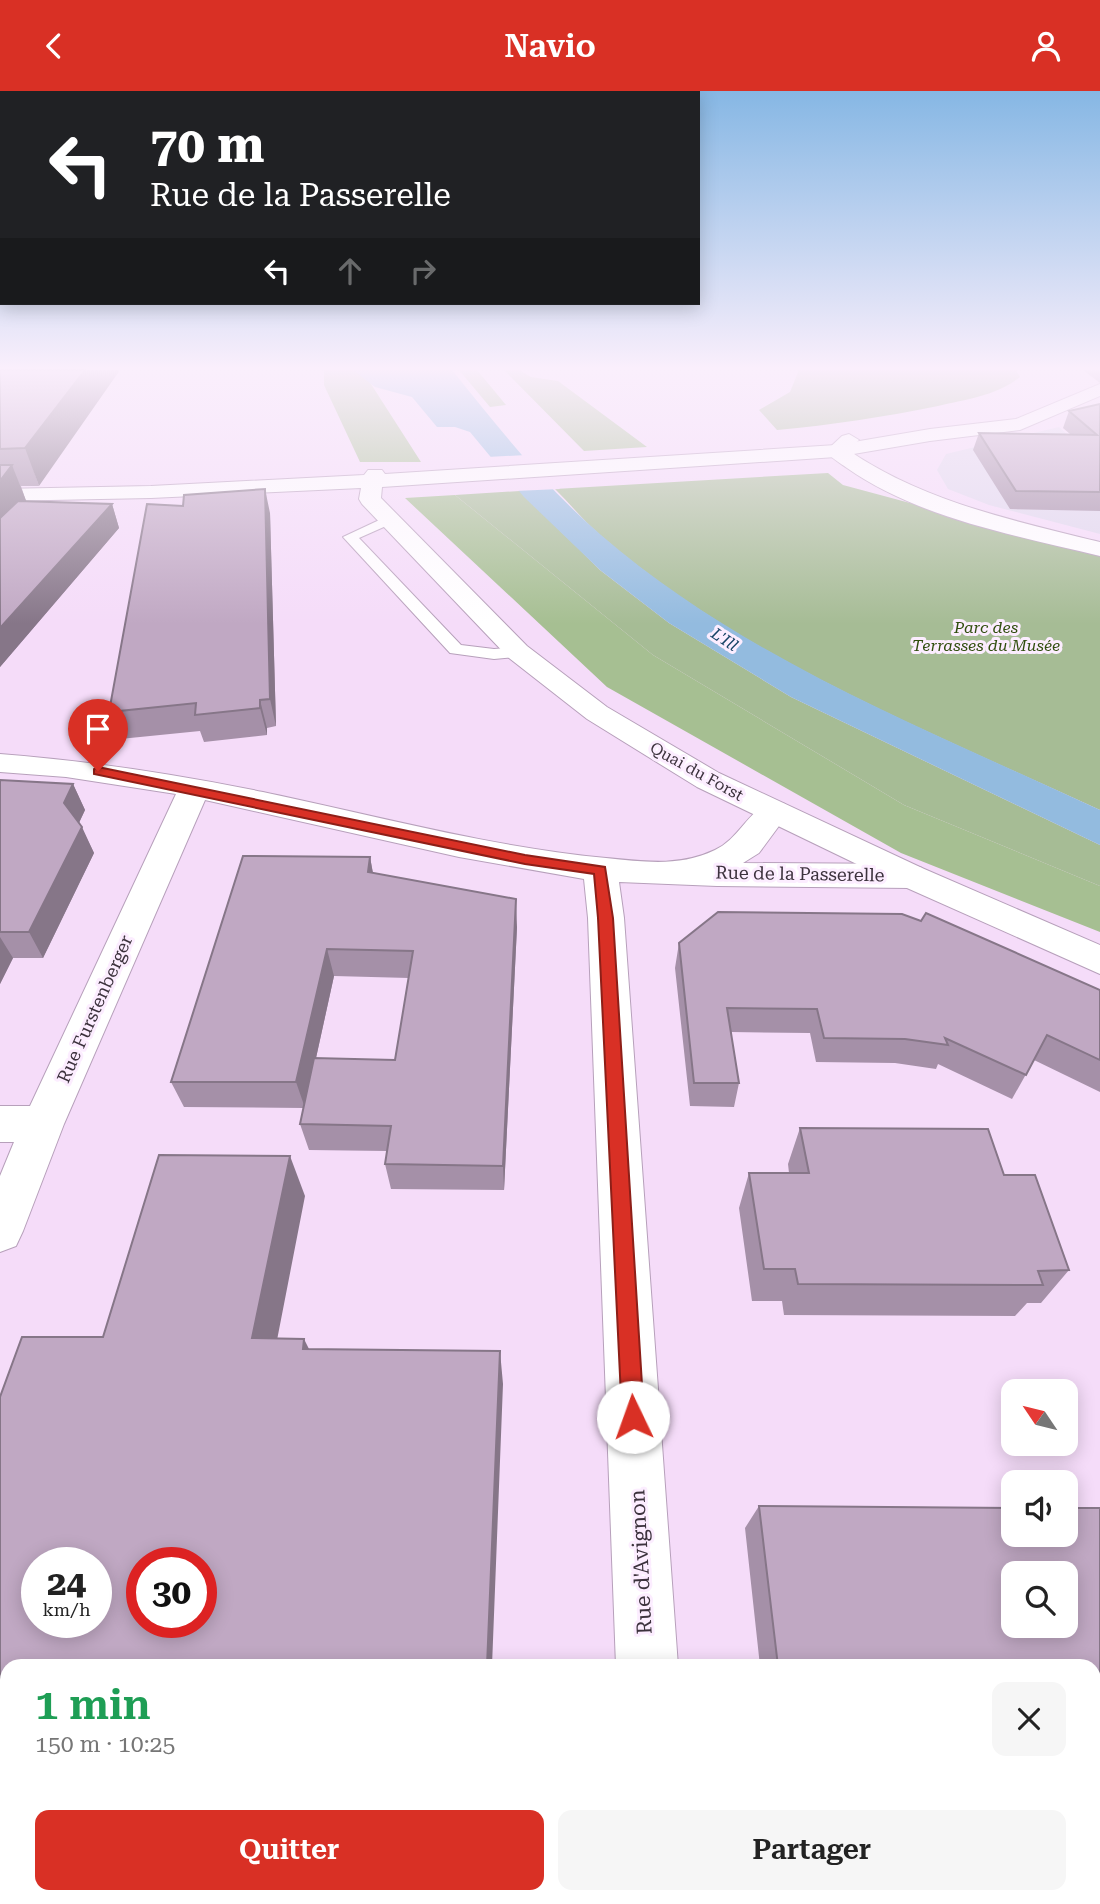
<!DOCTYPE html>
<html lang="fr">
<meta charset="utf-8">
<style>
body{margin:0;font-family:"Roboto Serif",serif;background:#f6f6f6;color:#222;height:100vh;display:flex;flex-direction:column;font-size:26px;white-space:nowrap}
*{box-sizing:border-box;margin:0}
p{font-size:23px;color:#767676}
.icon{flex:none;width:38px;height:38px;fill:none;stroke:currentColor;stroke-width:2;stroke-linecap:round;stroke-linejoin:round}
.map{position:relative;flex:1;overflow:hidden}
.sheet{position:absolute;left:0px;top:1568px;width:1101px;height:245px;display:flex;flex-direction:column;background:#fff;border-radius:21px 21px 0 0;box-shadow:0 4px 18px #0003}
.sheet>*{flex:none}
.guide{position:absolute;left:0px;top:0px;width:700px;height:214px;box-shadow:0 4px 18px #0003;background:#202124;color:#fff;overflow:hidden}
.needle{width:46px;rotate:305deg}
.fabs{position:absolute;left:1001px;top:1288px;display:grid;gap:14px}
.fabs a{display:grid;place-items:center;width:77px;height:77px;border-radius:14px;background:#fff;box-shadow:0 4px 18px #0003;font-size:35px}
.speed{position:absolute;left:21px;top:1456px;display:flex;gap:14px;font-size:35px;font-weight:700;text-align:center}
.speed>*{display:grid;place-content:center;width:91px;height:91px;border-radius:50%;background:#fff;box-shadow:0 4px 18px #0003;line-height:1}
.speed small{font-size:18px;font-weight:400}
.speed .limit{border:10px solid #d22;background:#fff;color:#111}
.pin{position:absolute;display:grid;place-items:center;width:60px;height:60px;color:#fff;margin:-72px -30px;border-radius:50% 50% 50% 0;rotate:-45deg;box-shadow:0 0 7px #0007}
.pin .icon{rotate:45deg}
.me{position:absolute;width:77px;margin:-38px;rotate:357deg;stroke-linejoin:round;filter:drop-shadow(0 0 5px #0008)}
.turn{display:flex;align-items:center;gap:24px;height:147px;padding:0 35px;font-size:32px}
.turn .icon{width:91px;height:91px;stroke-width:2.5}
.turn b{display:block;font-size:49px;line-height:60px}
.lanes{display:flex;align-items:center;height:66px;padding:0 35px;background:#0003;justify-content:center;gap:35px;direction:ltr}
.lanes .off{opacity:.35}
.round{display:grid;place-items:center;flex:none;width:74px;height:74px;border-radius:14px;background:#f6f6f6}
.summary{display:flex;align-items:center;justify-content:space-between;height:119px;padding:0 35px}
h1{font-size:42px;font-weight:600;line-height:52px;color:#1e9e55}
.button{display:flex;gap:14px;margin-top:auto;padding:14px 35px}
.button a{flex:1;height:80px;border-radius:14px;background:#d93025;color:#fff;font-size:28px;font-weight:600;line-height:80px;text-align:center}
.button a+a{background:#f6f6f6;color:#222}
header{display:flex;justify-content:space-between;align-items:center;height:91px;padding:0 35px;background:#d93025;color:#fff;font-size:32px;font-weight:600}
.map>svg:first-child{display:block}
.commercial{fill:#e0d8ed}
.green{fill:#a6bc95}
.forest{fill:#a6bf92}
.water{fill:#93bbdf}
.pier{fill:#f5dcf9}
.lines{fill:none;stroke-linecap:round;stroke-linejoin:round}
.lane-casing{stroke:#b7a0bb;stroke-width:2}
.street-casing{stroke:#b7a0bb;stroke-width:2}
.secondary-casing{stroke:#b7a0bb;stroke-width:2}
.lane{fill:#fff;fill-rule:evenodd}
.street{fill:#fff;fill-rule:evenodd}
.secondary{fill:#fff;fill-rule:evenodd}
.wall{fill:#a590a8;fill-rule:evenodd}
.shaded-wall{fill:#867688}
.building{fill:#c0a8c3;stroke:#867688;stroke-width:2;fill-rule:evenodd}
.route{fill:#d93025;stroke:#8d1f18;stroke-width:2}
.labels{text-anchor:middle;stroke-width:6;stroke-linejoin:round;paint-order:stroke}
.far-park-label{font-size:16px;font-style:italic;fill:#304e0e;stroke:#fcedff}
.far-water-label{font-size:16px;font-style:italic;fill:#164366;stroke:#fcedff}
.far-street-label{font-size:16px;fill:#3c323d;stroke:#fcedff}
.street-label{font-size:18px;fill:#3c323d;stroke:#fcedff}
.near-street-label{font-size:21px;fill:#3c323d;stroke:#fcedff}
</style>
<header><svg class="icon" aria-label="back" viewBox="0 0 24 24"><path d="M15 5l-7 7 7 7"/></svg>Navio<svg class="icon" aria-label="person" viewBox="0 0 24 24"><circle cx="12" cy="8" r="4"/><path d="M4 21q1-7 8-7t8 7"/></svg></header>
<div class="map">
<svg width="1100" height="1813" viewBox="0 0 1100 1813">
<rect width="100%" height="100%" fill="#f5dcf9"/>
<!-- commercial -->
<path class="commercial" d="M1059,336L1100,373V443L989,414L948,398L937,379L946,363Z"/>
<!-- green -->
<path class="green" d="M799,279H1016L1020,286C996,305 967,308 938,315C884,326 832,334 777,339L759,319L790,301Z
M828,382L843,394L1100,463V719C931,641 741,567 600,444C584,430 570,413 555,398Z
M520,400L600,479L669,532L791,606L1100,754V795L904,714L653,564L455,404Z"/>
<!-- forest -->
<path class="forest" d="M324,279H362L421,371H360L324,294Z
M459,279H477L506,314L490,316Z
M504,279H519L531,286L558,290L647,356L584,360Z
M455,404L653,564L904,714L1100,795V841L901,762L607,596L405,407Z"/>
<!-- water -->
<path class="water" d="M353,279H452C498,336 545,396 601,444C746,569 929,639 1100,719V754L791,606L669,532L600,479L524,406L470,341L455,336H437L412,306L375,296Z"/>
<!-- pier -->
<path class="pier" d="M526,364L560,398L515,400L487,366Z"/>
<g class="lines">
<defs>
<path id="lane" d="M390,424L395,425V431L359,447L461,554L494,558L518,556L526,561L524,565L494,568L450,562L343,446Z"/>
<path id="street" d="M849,343L859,349L848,359C924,411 1012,429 1100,451V465C1015,444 920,428 847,377C840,372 831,367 826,360L842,345Z
M0,663C89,670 175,683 263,701C377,725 490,756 606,767C646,771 679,776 715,759C745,745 753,704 785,713L790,720L759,762L743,772L910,773L922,777L927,785L922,793L910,797L717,795L619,791L624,827L678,1575H616L588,827L584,788L459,766L205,709L64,1033L23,1140L16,1155L0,1161V1085L14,1051H0V1015H30L176,703L66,686L0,681Z
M625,1806H695V1813H625Z"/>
<path id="secondary" d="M1100,293V305L1020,339L930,350L836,366L382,396L381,407L527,555L607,616L719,682L922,777L1100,854V883L898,793L697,696L587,628L509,567L362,413L359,408L361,397L151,407L0,410V398L151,395L364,384L368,379H382L385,383L836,354L930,338L1016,328Z"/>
</defs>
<!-- lane casing -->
<use href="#lane" class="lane-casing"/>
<!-- street casing -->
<use href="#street" class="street-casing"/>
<!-- secondary casing -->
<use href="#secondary" class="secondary-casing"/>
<!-- lane -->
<use href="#lane" class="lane"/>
<!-- street -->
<use href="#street" class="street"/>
<!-- secondary -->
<use href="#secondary" class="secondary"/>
</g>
<!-- wall -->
<path class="wall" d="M0,279L39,395H21L26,410L112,413L119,437L0,576Z
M1083,279H1100V292Z
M1100,313V420L1010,418L973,359L979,342L1070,343L1063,337L1069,320Z
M270,422L276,635L267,637V644L204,651L200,640L120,648L109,621Z
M0,689L73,693L85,719L79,732L94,762L43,867H13L0,893Z
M370,766L373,782L517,836L504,1099L391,1098L385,1073L387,1060L309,1059L300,1033L304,1017L184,1016L171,991ZM334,885L409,887L395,969L316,967Z
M921,830L1100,899V1001L1034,969L1012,1008L938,973L936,978L895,972L816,971L810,942L731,941L739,992L734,1016L690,1015L675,877L679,852Z
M800,1037L1004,1084L1069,1179L1041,1212H1027L1015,1225L784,1224L782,1210H752L739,1117L749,1082H789L788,1073Z
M759,1415L1100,1417V1672H1094V1575H760L745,1437Z"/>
<!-- shaded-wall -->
<path class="shaded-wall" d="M85,279H120L39,395L25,357Z
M12,374L27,412L0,451V390Z
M265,398L270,422L276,635L270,608Z
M112,413L119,437L0,576V537Z
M260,609L267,637V644L260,617Z
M73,693L85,719L76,738L64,712Z
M82,736L94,762L43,867L29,841Z
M370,766L375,794L368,781Z
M516,808L517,836L504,1099L503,1075Z
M0,846L13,867L0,893Z
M327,858L334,885L305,1017L296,991Z
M290,1065L305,1105L271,1280L252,1247Z
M304,1248L320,1280L303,1258Z
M500,1260L503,1293L492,1575H487Z"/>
<!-- building -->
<path class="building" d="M0,279H85L25,357L0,358Z
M1100,313V401L1016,400L979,342L1097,344L1069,320Z
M0,374H12L0,390Z
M265,398L270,608L260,609V617L195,624L196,612L109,621L147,413L183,415L184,404Z
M18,410L112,413L0,537V427Z
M0,689L73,693L64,712L82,736L29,841H0Z
M243,765L370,766L368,781L516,808L503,1075L385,1073L391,1035L300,1033L314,967L395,969L413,860L327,858L296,991H171Z
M718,821L902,823L921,830L926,822L1100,899V969L1047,944L1026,984L945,947L948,954L905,948L824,947L817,918L727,917L739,992H694L679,852Z
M800,1037L988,1038L1004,1084H1035L1069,1179L1038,1180L1043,1194L798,1193L795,1178H764L749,1082H809Z
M159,1064L290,1065L252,1247L304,1248L303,1258L500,1260L487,1575H7V1727H0V1306L22,1246H103ZM37,1472H96V1531H37ZM142,1472H201V1531H142Z
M759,1415L1013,1417V1444H1066V1417H1100V1664H1094V1575H778ZM1013,1482H1066V1535H1013Z"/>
<!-- sky -->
<linearGradient id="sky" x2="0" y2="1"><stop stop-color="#86b7e4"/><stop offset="0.52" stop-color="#faeffc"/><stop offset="1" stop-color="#faeffc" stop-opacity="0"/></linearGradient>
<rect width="1100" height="533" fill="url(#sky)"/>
<!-- route -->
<path class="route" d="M98,676L525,764L605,776L613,827L644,1326L641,1333L633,1337L626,1333L622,1326L598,827L594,783L525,773L94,683V678Z"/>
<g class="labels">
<!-- far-park labels -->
<g class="far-park-label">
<text x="986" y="542">Parc des<tspan x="986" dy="18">Terrasses du Musée</tspan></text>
</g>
<!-- far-water labels -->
<g class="far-water-label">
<text transform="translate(725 548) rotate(34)" y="6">L'Ill</text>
</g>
<!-- far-street labels -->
<g class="far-street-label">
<text transform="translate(697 680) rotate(29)" y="6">Quai du Forst</text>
</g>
<!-- street labels -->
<g class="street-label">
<text transform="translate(800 783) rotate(1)" y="6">Rue de la Passerelle</text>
<text transform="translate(95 918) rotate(-66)" y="6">Rue Furstenberger</text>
</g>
<!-- near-street labels -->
<g class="near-street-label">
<text transform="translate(641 1471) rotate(-93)" y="7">Rue d'Avignon</text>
</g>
</g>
</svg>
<div class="fabs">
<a><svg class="needle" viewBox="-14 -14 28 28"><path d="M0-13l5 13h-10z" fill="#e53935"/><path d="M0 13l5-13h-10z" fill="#767676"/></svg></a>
<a><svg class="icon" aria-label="sound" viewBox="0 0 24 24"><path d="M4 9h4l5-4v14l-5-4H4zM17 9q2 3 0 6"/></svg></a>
<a><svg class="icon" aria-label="search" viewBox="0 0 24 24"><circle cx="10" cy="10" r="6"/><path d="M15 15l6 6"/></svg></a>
</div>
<div class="speed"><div>24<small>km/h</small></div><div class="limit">30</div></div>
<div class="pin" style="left:98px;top:680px;background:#d93025"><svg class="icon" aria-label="arrive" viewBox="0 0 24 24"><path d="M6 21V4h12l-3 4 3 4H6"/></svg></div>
<svg class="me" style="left:633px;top:1326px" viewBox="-20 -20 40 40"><circle r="19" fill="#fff"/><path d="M0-13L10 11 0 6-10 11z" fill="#d93025"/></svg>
<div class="guide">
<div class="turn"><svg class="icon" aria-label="left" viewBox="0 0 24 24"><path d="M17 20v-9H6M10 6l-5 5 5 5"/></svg><div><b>70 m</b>Rue de la Passerelle</div></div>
<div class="lanes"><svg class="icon" aria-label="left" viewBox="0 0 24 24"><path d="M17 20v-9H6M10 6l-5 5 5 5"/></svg><svg class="icon off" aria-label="ahead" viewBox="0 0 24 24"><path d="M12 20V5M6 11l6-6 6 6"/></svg><svg class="icon off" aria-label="right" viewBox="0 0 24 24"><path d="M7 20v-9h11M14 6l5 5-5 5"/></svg></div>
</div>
<section class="sheet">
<div class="summary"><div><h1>1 min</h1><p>150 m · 10:25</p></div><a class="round"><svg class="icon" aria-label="close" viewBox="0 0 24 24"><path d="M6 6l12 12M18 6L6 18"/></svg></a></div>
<div class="button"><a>Quitter</a><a>Partager</a></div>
</section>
</div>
